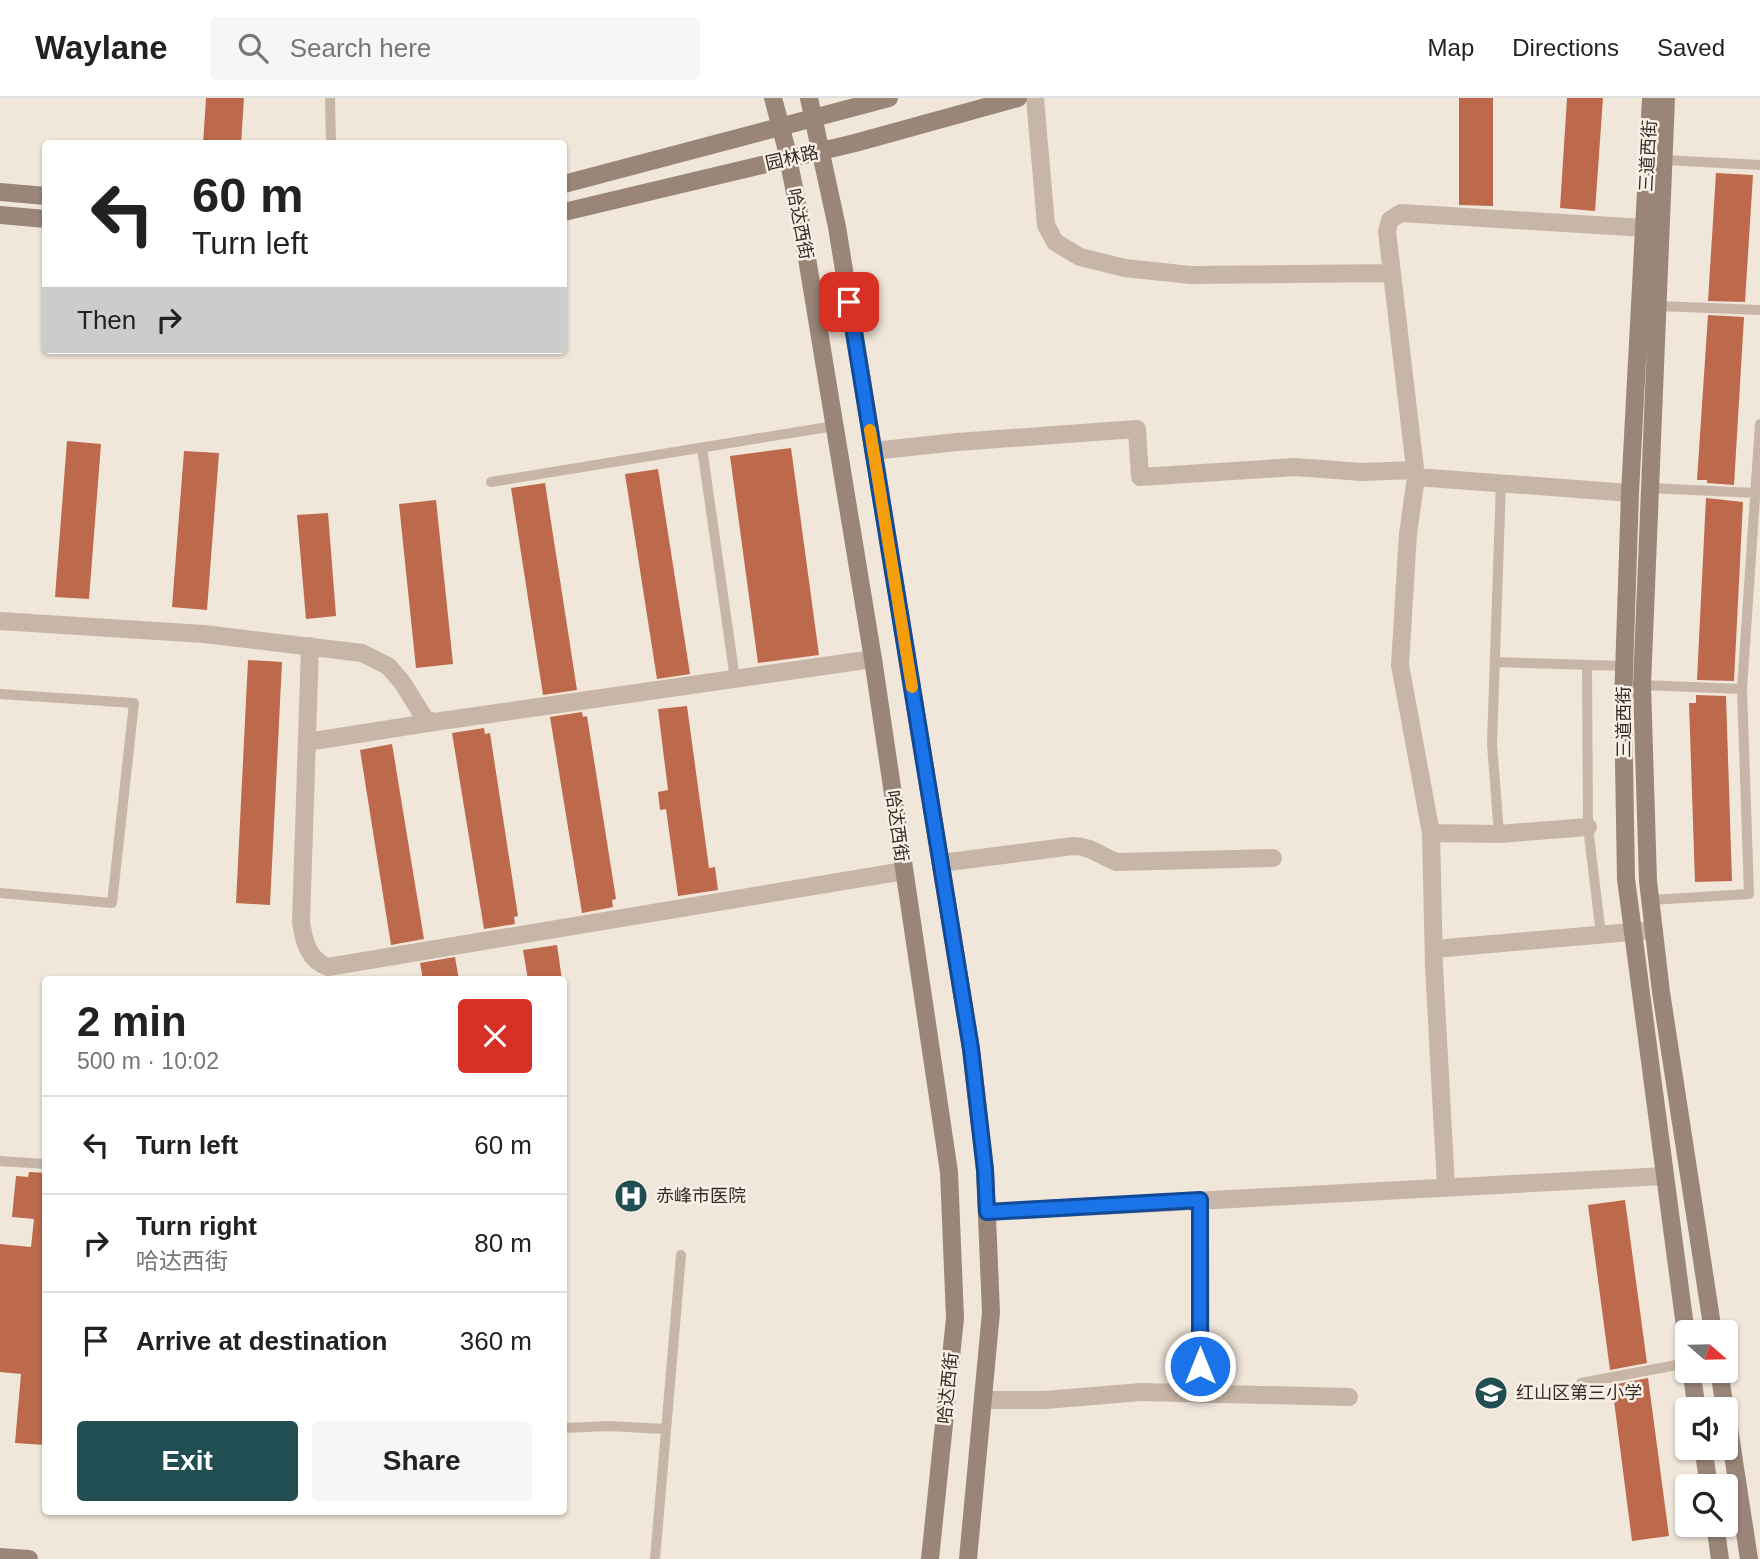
<!DOCTYPE html>
<meta charset="utf-8">
<style>
body{margin:0;font-family:Arial,"Noto Sans SC",sans-serif;background:#f6f6f6;color:#222;height:100vh;display:flex;flex-direction:column;font-size:26px;white-space:nowrap}
*{box-sizing:border-box;margin:0}
p{font-size:23px;color:#767676}
.icon{flex:none;width:38px;height:38px;fill:none;stroke:currentColor;stroke-width:2;stroke-linecap:round;stroke-linejoin:round}
.map{position:relative;flex:1;overflow:hidden}
.side{position:absolute;left:42px;top:878px;width:525px;height:539px;display:flex;flex-direction:column;background:#fff;border-radius:7px;box-shadow:0 2px 5px #0004}
.side>*{flex:none}
.guide{position:absolute;left:42px;top:42px;width:525px;height:214px;border-radius:7px;box-shadow:0 2px 5px #0004;background:#fff;color:#222;overflow:hidden}
.needle{width:46px;rotate:110deg}
.tools{position:absolute;left:1675px;top:1222px;display:grid;gap:14px}
.tools a{display:grid;place-items:center;width:63px;height:63px;border-radius:7px;background:#fff;box-shadow:0 2px 5px #0004;font-size:35px}
.pin{position:absolute;display:grid;place-items:center;width:60px;height:60px;color:#fff;margin:-30px;border-radius:14px;box-shadow:0 4px 10px #0006}
.me{position:absolute;width:77px;margin:-38px;rotate:0deg;stroke-linejoin:round;filter:drop-shadow(0 0 5px #0008)}
.turn{display:flex;align-items:center;gap:24px;height:147px;padding:0 35px;font-size:32px}
.turn .icon{width:91px;height:91px;stroke-width:2.5}
.turn b{display:block;font-size:49px;line-height:60px}
.then{display:flex;align-items:center;height:66px;padding:0 35px;background:#0003;gap:14px;font-size:26px}
.round{display:grid;place-items:center;flex:none;width:74px;height:74px;border-radius:7px;background:#f6f6f6}
.overview{display:flex;align-items:center;justify-content:space-between;height:119px;padding:0 35px}
h1{font-size:42px;font-weight:800;line-height:52px}
.cta{display:flex;gap:14px;margin-top:auto;padding:14px 35px}
.cta a{flex:1;height:80px;border-radius:7px;background:#204e52;color:#fff;font-size:28px;font-weight:800;line-height:80px;text-align:center}
.cta a+a{background:#f6f6f6;color:#222}
ul{padding:0;list-style:none}
li{display:flex;align-items:center;gap:21px;height:98px;padding:0 35px;border-top:2px solid #e0e0e0}
li div{flex:1}
li b{display:block;font-size:26px}
li em{font-style:normal}
header{display:flex;align-items:center;gap:42px;box-sizing:border-box;height:98px;padding:0 35px;background:#fff;border-bottom:2px solid #e0e0e0}
header strong{font-size:33px}
nav{display:flex;gap:38px;margin-inline-start:auto;font-size:24px}
.search{width:490px;height:63px;background:#f6f6f6;display:flex;align-items:center;gap:18px;box-sizing:border-box;padding:0 24px;border-radius:7px;color:#767676;font-size:26px}
.map>svg:first-child{display:block}
.building{fill:#bd694b}
.lines{fill:none;stroke-linecap:round;stroke-linejoin:round}
.lane{stroke:#c7b6a7;stroke-width:10}
.street{stroke:#c7b6a7;stroke-width:18}
.secondary{stroke:#9a8679;stroke-width:18}
.route-casing{stroke:#114b97;stroke-width:18}
.route{stroke:#1a73e8;stroke-width:12}
.slow{stroke:#f59e0b;stroke-width:12}
.labels{text-anchor:middle;stroke-width:5;stroke-linejoin:round;paint-order:stroke}
.street-label{font-size:18px;fill:#342b27;stroke:#f8f0e6}
.poi-label{font-size:18px;fill:#342b27;stroke:#f8f0e6;text-anchor:start}
</style>
<header>
<strong>Waylane</strong>
<div class="search"><svg class="icon" aria-label="search" viewBox="0 0 24 24"><circle cx="10" cy="10" r="6"/><path d="M15 15l6 6"/></svg>Search here</div>
<nav><a>Map</a><a>Directions</a><a>Saved</a></nav>
</header>
<div class="map">
<svg width="1760" height="1461" viewBox="0 0 1760 1461">
<rect width="100%" height="100%" fill="#f0e6da"/>
<!-- building -->
<path class="building" d="M206,0H244L241,46H203Z
M1459,0H1493V108L1459,107Z
M1567,0H1603L1595,113L1560,110Z
M1716,75L1753,77L1745,204L1708,203Z
M1708,217L1744,219L1734,387L1707,385V382H1697Z
M67,343L101,346L89,501L55,499Z
M791,350L819,557L758,565L730,358Z
M184,353L219,355L207,512L172,509Z
M658,371L690,576L657,581L625,376Z
M545,385L577,592L543,597L511,390Z
M1706,400L1743,404L1734,583L1697,582Z
M436,402L453,566L416,570L399,406Z
M328,415L336,518L306,521L297,417Z
M248,562L282,564L270,807L236,805Z
M1696,597L1726,598L1732,783L1695,784L1689,605H1696Z
M687,608L709,770L715,769L718,792L678,798L666,711L660,712L658,694L668,692L658,611Z
M582,614L583,619L587,618L616,801L612,802L613,809L582,815L550,619Z
M484,630L485,636L490,635L518,818L514,819L515,826L484,831L452,635Z
M392,646L424,841L391,847L360,652Z
M557,847L562,882H528L523,852Z
M455,859L459,882H423L420,865Z
M29,1074L46,1075V1347L15,1345L21,1276L0,1274V1146L31,1149L34,1121L12,1119L16,1078L28,1079Z
M1625,1102L1647,1265L1610,1272L1588,1107Z
M1648,1280L1669,1438L1632,1443L1612,1287Z"/>
<g class="lines">
<!-- lane -->
<path class="lane" d="M330,0L331,46
M1664,62L1760,67
M1658,208L1760,212
M702,350L735,581
M491,384L834,328
M1650,390L1755,395
M1495,564L1624,568
M1587,568L1588,729L1601,837
M1642,587L1742,591
M0,596L134,605L112,805L0,795
M1499,736L1492,646L1501,384
M1651,802L1749,796L1742,591L1760,326
M0,1063L46,1066
M1581,1285L1687,1265
M564,1330L608,1328L665,1331
M655,1461L681,1157"/>
<!-- street -->
<path class="street" d="M1035,0L1046,127L1055,144L1080,159L1125,170L1190,177L1392,175
M873,353L957,344L1137,331L1140,379L1295,369L1362,374L1415,372
M1416,379L1630,395
M0,523L204,536L362,555L388,568L402,584L425,621L434,624L873,561
M310,548L301,824C304,843 308,862 328,869L904,773
M307,644L434,624
M1431,735L1499,736L1588,729
M941,765L1073,748C1090,748 1101,758 1117,764L1273,760
M1434,851L1654,832
M1446,1089L1434,868L1431,735L1400,567L1408,436L1416,379L1387,133L1390,122L1401,115L1644,130
M1200,1102L1201,1296
M987,1114L1665,1078
M983,1302H1045L1141,1294L1349,1299"/>
<!-- secondary -->
<path class="secondary" d="M773,0L786,49L803,136L873,561L949,1074L955,1220L930,1461
M809,0L837,129L971,951L985,1072L991,1214L968,1461
M1651,0L1630,395L1623,605L1626,781L1687,1244
M1666,0L1642,587L1648,783L1661,894L1713,1234
M564,86L889,0
M0,94L46,98
M564,114L855,45L1018,0
M0,117L46,121
M1691,1272L1697,1311
M1719,1272L1725,1311
M1726,1311L1749,1461
M1703,1349L1709,1388
M1715,1426L1720,1461
M0,1459L29,1461"/>
</g>
<g class="lines">
<defs>
<path id="route" d="M849,204L971,951L985,1072L987,1114L1200,1102V1268"/>
</defs>
<!-- route casing -->
<use href="#route" class="route-casing"/>
<!-- route -->
<use href="#route" class="route"/>
<!-- slow -->
<path class="slow" d="M870,332L912,589"/>
</g>
<!-- icons -->
<defs>
<symbol id="hospital-disc" viewBox="-11 -11 22 22"><circle r="9.5" fill="#204e52" stroke="#f8f0e6"/><path d="M-5-5h3v3.5h4V-5h3V5h-3V1.5h-4V5h-3Z" fill="#fff"/></symbol>
<symbol id="school-disc" viewBox="-11 -11 22 22"><circle r="9.5" fill="#204e52" stroke="#f8f0e6"/><path d="M0-5L7-2L0 1L-7-2ZM-4 1L0 2.5L4 1V4Q0 6-4 4Z" fill="#fff"/></symbol>
</defs>
<g fill-rule="evenodd">
<use href="#hospital-disc" x="612" y="1079" width="38" height="38"/>
<use href="#school-disc" x="1472" y="1276" width="38" height="38"/>
</g>
<g class="labels">
<!-- street labels -->
<g class="street-label">
<text transform="translate(1648 58) rotate(-87)" y="6">三道西街</text>
<text transform="translate(792 60) rotate(-13)" y="6">园林路</text>
<text transform="translate(800 126) rotate(79)" y="6">哈达西街</text>
<text transform="translate(1624 624) rotate(-90)" y="6">三道西街</text>
<text transform="translate(897 728) rotate(82)" y="6">哈达西街</text>
<text transform="translate(948 1290) rotate(-84)" y="6">哈达西街</text>
</g>
<!-- poi labels -->
<g class="poi-label">
<text x="656" y="1104">赤峰市医院</text>
<text x="1516" y="1301">红山区第三小学</text>
</g>
</g>
</svg>
<div class="tools">
<a><svg class="needle" viewBox="-14 -14 28 28"><path d="M0-13l5 13h-10z" fill="#e53935"/><path d="M0 13l5-13h-10z" fill="#767676"/></svg></a>
<a><svg class="icon" aria-label="sound" viewBox="0 0 24 24"><path d="M4 9h4l5-4v14l-5-4H4zM17 9q2 3 0 6"/></svg></a>
<a><svg class="icon" aria-label="search" viewBox="0 0 24 24"><circle cx="10" cy="10" r="6"/><path d="M15 15l6 6"/></svg></a>
</div>
<div class="pin" style="left:849px;top:204px;background:#d93025"><svg class="icon" aria-label="arrive" viewBox="0 0 24 24"><path d="M6 21V4h12l-3 4 3 4H6"/></svg></div>
<svg class="me" style="left:1200px;top:1268px" viewBox="-20 -20 40 40"><circle r="17" fill="#1a73e8" stroke="#fff" stroke-width="3"/><path d="M0-11L8 9 0 5-8 9z" fill="#fff"/></svg>
<div class="guide">
<div class="turn"><svg class="icon" aria-label="left" viewBox="0 0 24 24"><path d="M17 20v-9H6M10 6l-5 5 5 5"/></svg><div><b>60 m</b>Turn left</div></div>
<div class="then">Then<svg class="icon" aria-label="right" viewBox="0 0 24 24"><path d="M7 20v-9h11M14 6l5 5-5 5"/></svg></div>
</div>
<section class="side">
<div class="overview"><div><h1>2 min</h1><p>500 m · 10:02</p></div><a class="round" style="background:#d93025;color:#fff"><svg class="icon" aria-label="close" viewBox="0 0 24 24"><path d="M6 6l12 12M18 6L6 18"/></svg></a></div>
<ul>
<li><svg class="icon" aria-label="left" viewBox="0 0 24 24"><path d="M17 20v-9H6M10 6l-5 5 5 5"/></svg><div><b>Turn left</b></div><em>60 m</em></li>
<li><svg class="icon" aria-label="right" viewBox="0 0 24 24"><path d="M7 20v-9h11M14 6l5 5-5 5"/></svg><div><b>Turn right</b><p>哈达西街</p></div><em>80 m</em></li>
<li><svg class="icon" aria-label="arrive" viewBox="0 0 24 24"><path d="M6 21V4h12l-3 4 3 4H6"/></svg><div><b>Arrive at destination</b></div><em>360 m</em></li>
</ul>
<div class="cta"><a>Exit</a><a>Share</a></div>
</section>
</div>
